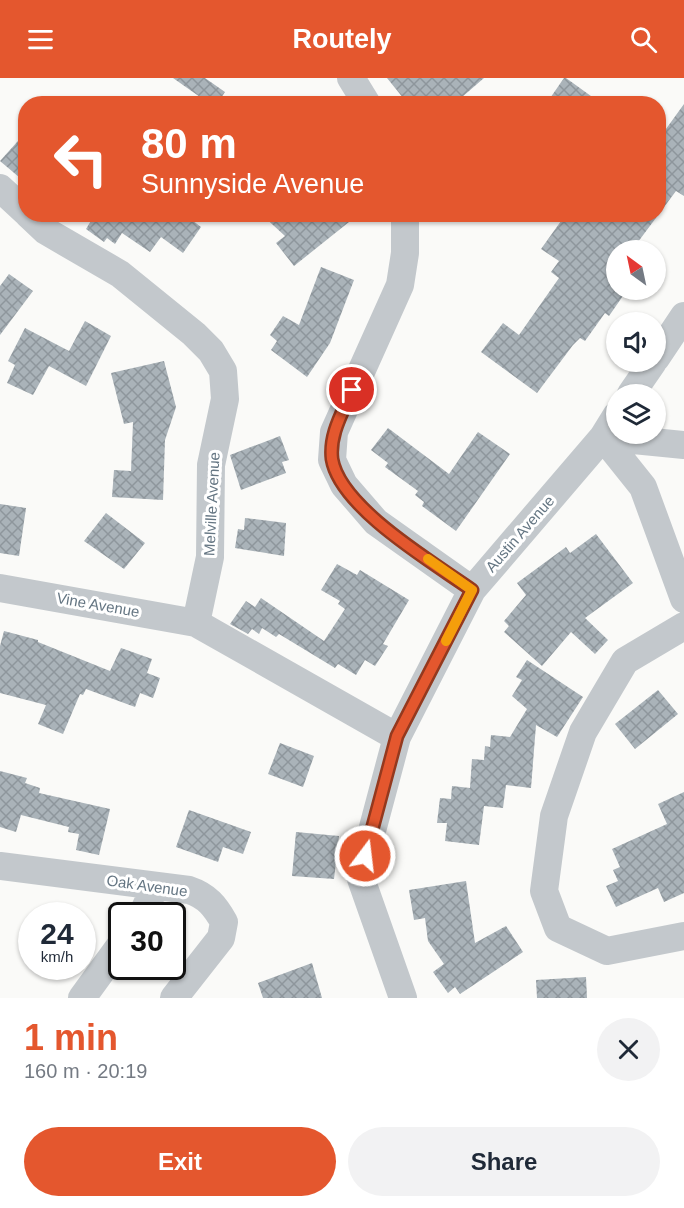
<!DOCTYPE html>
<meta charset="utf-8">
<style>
body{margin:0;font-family:Arial,sans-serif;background:#f2f2f3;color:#1f2937;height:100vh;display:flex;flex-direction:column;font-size:22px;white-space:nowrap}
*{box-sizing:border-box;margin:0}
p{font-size:20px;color:#747a83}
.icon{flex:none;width:33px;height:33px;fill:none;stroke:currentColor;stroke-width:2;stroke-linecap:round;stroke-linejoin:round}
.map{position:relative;height:920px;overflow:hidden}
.side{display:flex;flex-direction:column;background:#fff;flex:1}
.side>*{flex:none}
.guide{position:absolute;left:18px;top:18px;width:648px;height:126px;border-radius:24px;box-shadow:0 2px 4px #0004;background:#e4572e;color:#fff;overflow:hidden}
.needle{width:39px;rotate:327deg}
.controls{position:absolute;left:606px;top:162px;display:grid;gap:12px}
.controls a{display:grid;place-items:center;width:60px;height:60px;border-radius:50%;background:#fff;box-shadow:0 2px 4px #0004;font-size:30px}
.speed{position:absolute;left:18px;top:824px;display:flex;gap:12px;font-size:30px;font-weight:700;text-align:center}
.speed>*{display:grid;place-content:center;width:78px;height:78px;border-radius:50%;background:#fff;box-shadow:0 2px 4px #0004;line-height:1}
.speed small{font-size:15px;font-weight:400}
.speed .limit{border:3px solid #111;border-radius:9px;background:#fff;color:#111}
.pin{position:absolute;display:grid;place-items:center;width:51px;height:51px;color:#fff;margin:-26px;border:3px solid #fff;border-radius:50%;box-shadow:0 2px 6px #0007}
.me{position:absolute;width:66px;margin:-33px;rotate:15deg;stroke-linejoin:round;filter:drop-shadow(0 0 4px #0008)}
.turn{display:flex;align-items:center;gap:21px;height:126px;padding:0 24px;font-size:27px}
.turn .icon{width:78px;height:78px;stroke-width:2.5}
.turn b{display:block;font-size:42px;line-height:51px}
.round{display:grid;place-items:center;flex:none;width:63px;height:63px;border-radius:32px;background:#f2f2f3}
.summary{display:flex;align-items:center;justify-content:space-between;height:102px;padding:0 24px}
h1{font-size:36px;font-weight:700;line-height:45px;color:#e4572e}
.action{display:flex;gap:12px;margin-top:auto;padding:12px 24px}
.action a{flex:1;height:69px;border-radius:36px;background:#e4572e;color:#fff;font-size:24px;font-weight:700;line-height:69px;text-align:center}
.action a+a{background:#f2f2f3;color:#1f2937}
header{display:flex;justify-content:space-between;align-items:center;height:78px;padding:0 24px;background:#e4572e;color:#fff;font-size:27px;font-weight:700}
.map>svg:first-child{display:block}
.building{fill:url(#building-cross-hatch)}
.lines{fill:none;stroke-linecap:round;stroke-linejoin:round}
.minor{stroke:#c3c8cc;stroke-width:28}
.route-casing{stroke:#94391e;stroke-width:15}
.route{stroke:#e4572e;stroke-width:10}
.slow{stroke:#f59e0b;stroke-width:10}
.labels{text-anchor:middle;stroke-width:6;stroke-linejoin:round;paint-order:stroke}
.street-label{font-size:15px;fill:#657683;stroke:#fff}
</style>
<header><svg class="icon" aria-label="menu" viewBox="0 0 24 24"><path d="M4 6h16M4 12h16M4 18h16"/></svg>Routely<svg class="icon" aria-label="search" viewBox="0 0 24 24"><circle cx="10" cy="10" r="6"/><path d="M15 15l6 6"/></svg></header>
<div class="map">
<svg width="684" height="920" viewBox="0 0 684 920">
<defs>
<pattern id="building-cross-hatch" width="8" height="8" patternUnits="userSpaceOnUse" patternTransform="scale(1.5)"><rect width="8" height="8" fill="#aab3b9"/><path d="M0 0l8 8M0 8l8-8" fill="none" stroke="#8e969c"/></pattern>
</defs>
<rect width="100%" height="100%" fill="#fafaf8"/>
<!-- building -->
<path class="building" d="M173,0H205L225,14L217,26H210Z
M387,0H484L454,26H408Z
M564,0H566L602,26H546Z
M684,26V118L676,113L632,172H616V212L625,215L609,238L605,235L585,263L580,260L573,267L537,315L481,274L503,245L519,257L559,200L551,194L559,183L541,171L566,136H658V62Z
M26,54V105L0,83Z
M95,136H184L201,149L183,175L161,159L150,174L122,155L115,166L107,160L104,164L86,151Z
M261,136H359L294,188L276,165L285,158Z
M321,189L354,202L330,265L307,299L271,272L277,263L270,257L283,238L299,247Z
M9,196L33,213L0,257V208Z
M85,243L111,258L86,308L49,288L33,317L7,305L15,287L8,283L25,250L69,273Z
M164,283L176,329L165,362L163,422L112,419L114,392L131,393L133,344L124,346L111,295Z
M388,350L449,396L478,354L510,376L456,453L422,428L424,424L415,417L418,413L385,389L388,385L371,372Z
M280,358L289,382L282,384L286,395L241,412L230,377Z
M0,426L26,430L19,478L0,475Z
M106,435L145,465L124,491L84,463Z
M245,440L286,445L284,478L235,470L238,451L244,452Z
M596,456L633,505L585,540L608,562L595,576L571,554L542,588L504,554L509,548L504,543L526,517L517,505L566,469L570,475Z
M337,486L357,497L360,492L409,522L383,566L388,568L375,588L365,582L356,597L338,586L335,590L279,556L276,559L262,550L259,556L252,551L248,556L230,546L246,523L255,529L261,520L324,563L345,531L338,526L340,523L321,512Z
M4,553L38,562V564L110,593L121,570L152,581L147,595L160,600L153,620L140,615L135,629L86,611L83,617L80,616L63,656L38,646L46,627L0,615V568Z
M527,582L583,619L557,659L536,647L531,710L506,707L503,730L484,728L479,767L445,763L447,745H437L440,720L451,721L452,708L470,710L472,681L484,682L485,668L490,669L491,657L510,659L527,631L512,618L522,602L516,599Z
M658,612L678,636L635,671L615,646Z
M280,665L314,678L303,709L268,696Z
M0,693L27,700L25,705L40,710L39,715L110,731L99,777L76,772L79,756L68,754L69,749L21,737L16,754L0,749Z
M684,714V815L664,824L658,810L616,829L606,808L618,803L613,792L620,789L612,771L667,746L658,726Z
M189,732L251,754L243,776L223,769L218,784L176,769Z
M296,754L339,758L334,801L292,798Z
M466,803L475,865L506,848L523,874L460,916L455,909L448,915L433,894L444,886L428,863L425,840L414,842L409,812Z
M312,885L322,920H263L258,905Z
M586,899L587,920H537L536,902Z"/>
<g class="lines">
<!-- minor -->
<path class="minor" d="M351,0L367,26
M0,110L26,134
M28,136L46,153L120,196L194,256L211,273L223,293L225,321L211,387L210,479L196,545
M405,136V175L400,207L334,354L332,382L344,407L376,444L472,512
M656,280L684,238
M631,316L653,284
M603,359L643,409L684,521
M603,359L684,367
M0,510L196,545L397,659
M684,548L625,583L583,654L554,738L544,813L558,850L607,873L684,858
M0,788L189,812C207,818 215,828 224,844L221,860L174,920
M142,837L155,809
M82,920L122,865
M403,920L360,798L397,659L472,512L603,359L616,338"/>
</g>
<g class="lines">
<defs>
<path id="route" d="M352,312C343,334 329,356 332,381C340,430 434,485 472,512L397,658L365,778"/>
</defs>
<!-- route casing -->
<use href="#route" class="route-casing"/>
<!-- route -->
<use href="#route" class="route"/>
<!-- slow -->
<path class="slow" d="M428,481L472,512L446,563"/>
</g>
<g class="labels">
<!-- street labels -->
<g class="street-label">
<text transform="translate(212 426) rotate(-87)" y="5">Melville Avenue</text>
<text transform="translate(520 456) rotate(-49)" y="5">Austin Avenue</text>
<text transform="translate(98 527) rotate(10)" y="5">Vine Avenue</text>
<text transform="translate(147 808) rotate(8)" y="5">Oak Avenue</text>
</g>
</g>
</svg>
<div class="controls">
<a><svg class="needle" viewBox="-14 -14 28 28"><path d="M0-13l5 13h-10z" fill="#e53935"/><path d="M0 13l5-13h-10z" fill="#747a83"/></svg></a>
<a><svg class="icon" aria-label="sound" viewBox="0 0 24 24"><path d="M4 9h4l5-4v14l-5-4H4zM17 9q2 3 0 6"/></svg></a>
<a><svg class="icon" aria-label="layers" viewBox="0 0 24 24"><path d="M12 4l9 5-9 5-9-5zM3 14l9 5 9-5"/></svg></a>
</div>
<div class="speed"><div>24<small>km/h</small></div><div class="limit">30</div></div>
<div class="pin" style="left:352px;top:312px;background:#d93025"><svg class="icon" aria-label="arrive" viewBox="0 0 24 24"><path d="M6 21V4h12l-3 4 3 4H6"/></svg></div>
<svg class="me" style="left:365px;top:778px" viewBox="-20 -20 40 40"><circle r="17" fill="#e4572e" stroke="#fff" stroke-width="3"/><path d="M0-11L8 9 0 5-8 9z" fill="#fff"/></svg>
<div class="guide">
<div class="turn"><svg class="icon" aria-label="left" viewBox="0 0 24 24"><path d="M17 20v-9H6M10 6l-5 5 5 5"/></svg><div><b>80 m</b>Sunnyside Avenue</div></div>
</div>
</div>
<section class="side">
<div class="summary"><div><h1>1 min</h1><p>160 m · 20:19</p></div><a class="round"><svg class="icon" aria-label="close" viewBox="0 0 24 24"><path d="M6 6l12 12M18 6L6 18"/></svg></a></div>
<div class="action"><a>Exit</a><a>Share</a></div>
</section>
